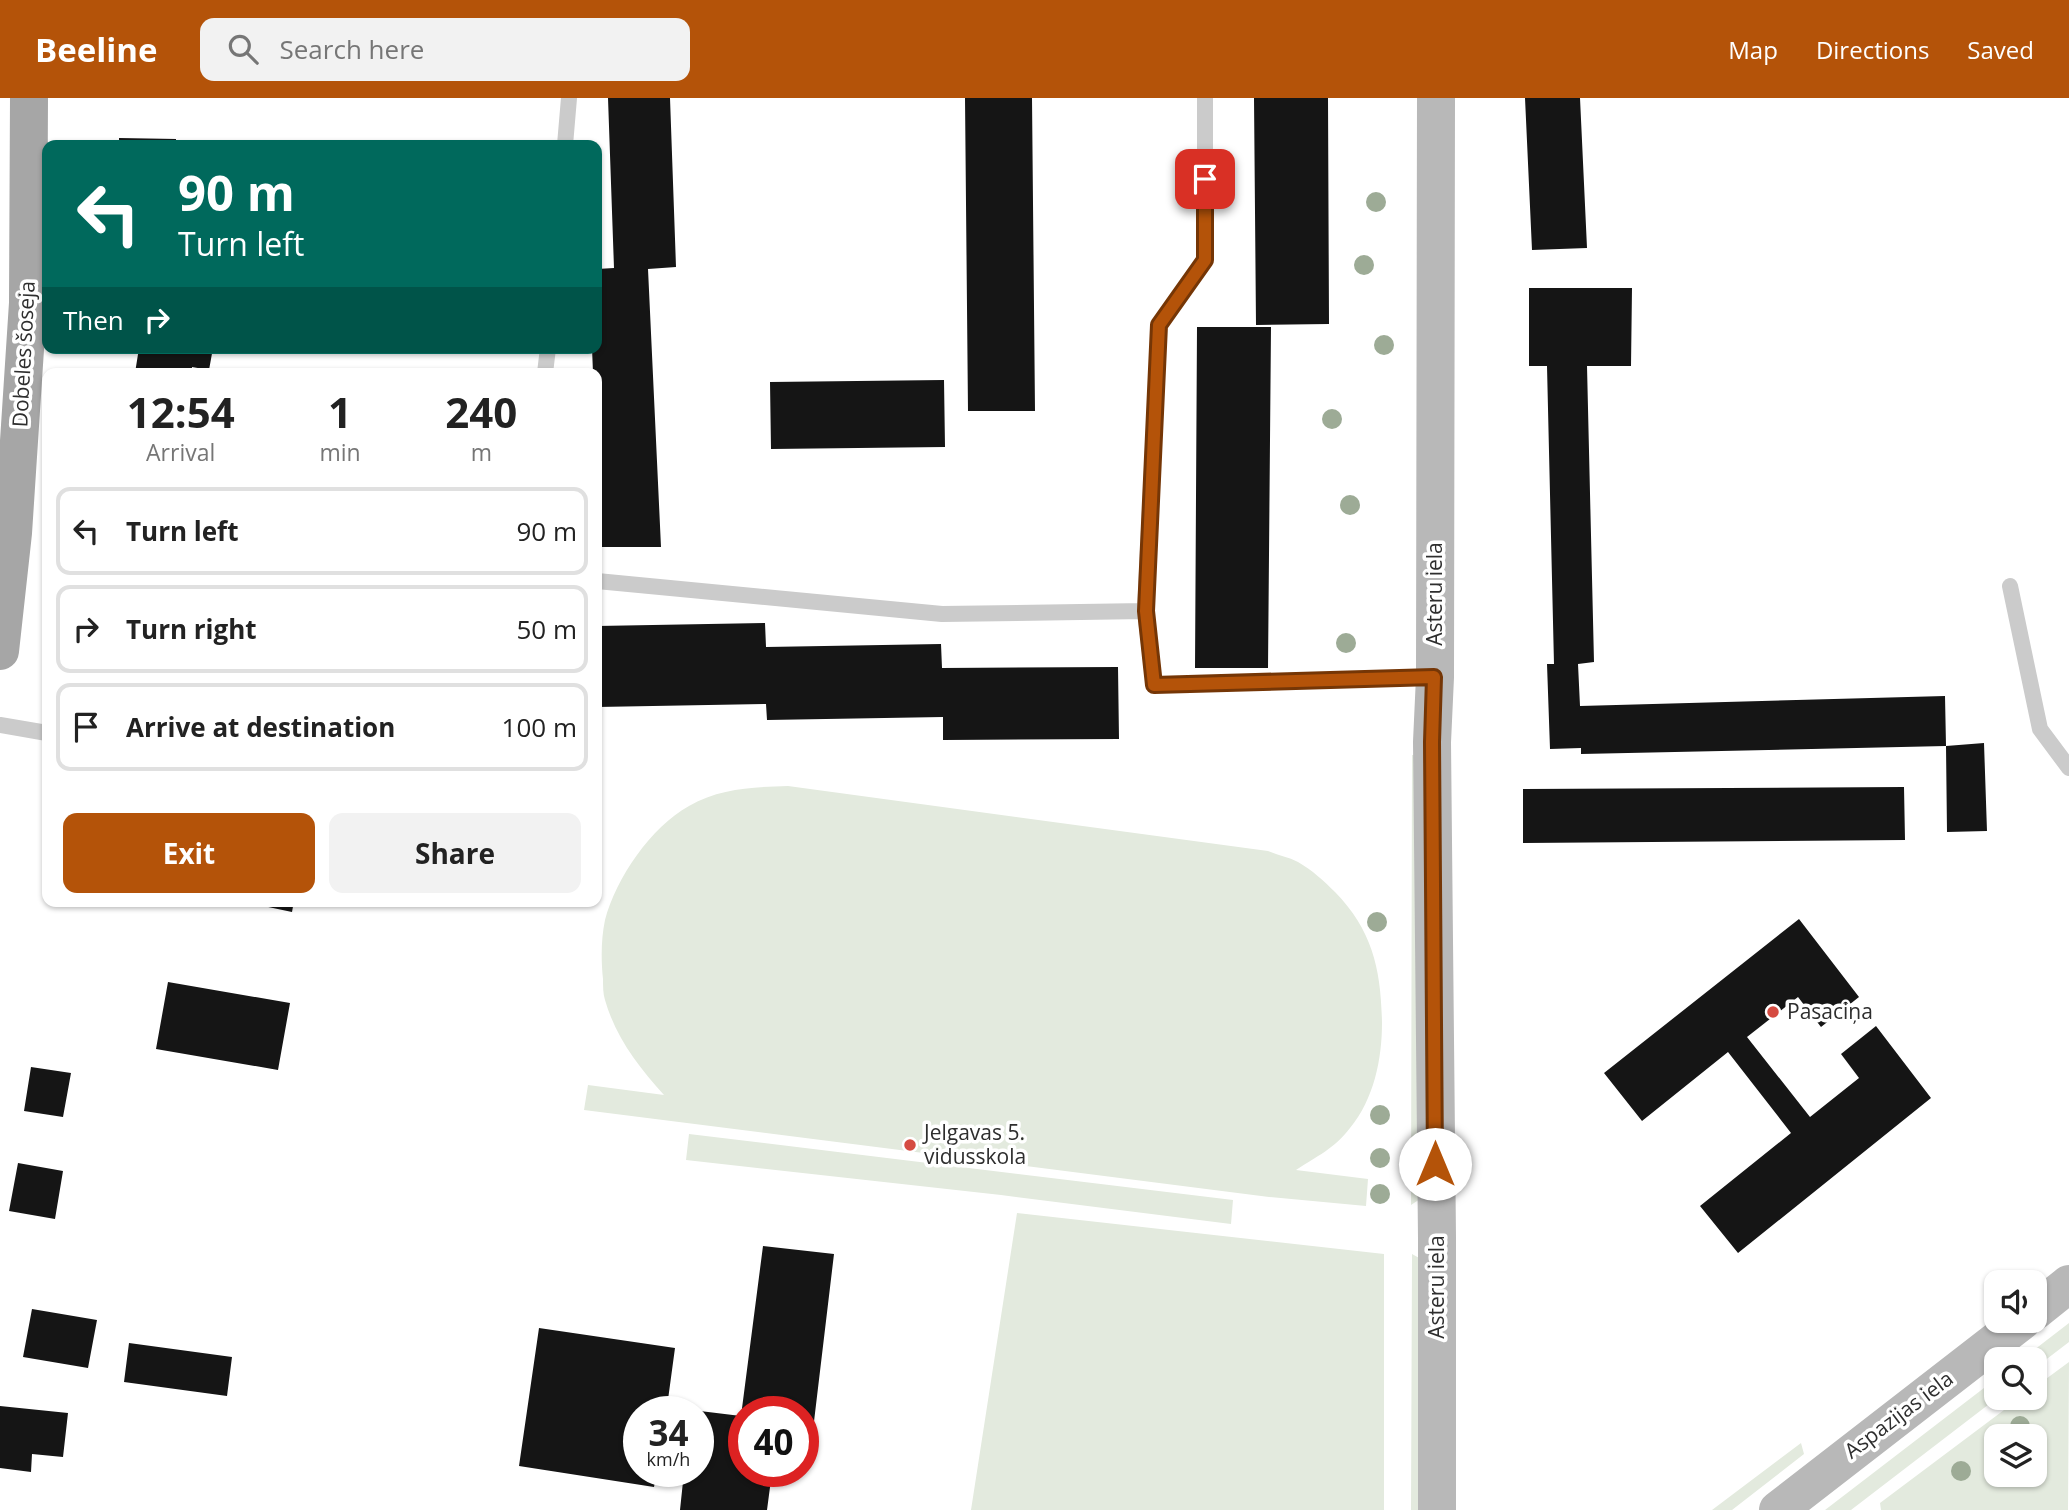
<!DOCTYPE html>
<meta charset="utf-8">
<style>
body{margin:0;font-family:"Open Sans",sans-serif;background:#f2f2f2;color:#222;height:100vh;display:flex;flex-direction:column;font-size:26px;white-space:nowrap}
*{box-sizing:border-box;margin:0}
p{font-size:23px;color:#767676}
.icon{flex:none;width:38px;height:38px;fill:none;stroke:currentColor;stroke-width:2;stroke-linecap:round;stroke-linejoin:round}
.map{position:relative;flex:1;overflow:hidden}
.sheet{position:absolute;left:42px;top:270px;width:560px;height:539px;display:flex;flex-direction:column;background:#fff;border-radius:14px;box-shadow:0 2px 5px #0004}
.sheet>*{flex:none}
.guide{position:absolute;left:42px;top:42px;width:560px;height:214px;border-radius:14px;box-shadow:0 2px 5px #0004;background:#00695c;color:#fff;overflow:hidden}
.controls{position:absolute;left:1984px;top:1172px;display:grid;gap:14px}
.controls a{display:grid;place-items:center;width:63px;height:63px;border-radius:14px;background:#fff;box-shadow:0 2px 5px #0004;font-size:35px}
.speed{position:absolute;left:623px;top:1298px;display:flex;gap:14px;font-size:35px;font-weight:700;text-align:center}
.speed>*{display:grid;place-content:center;width:91px;height:91px;border-radius:50%;background:#fff;box-shadow:0 2px 5px #0004;line-height:1}
.speed small{font-size:18px;font-weight:400}
.speed .limit{border:10px solid #d22;background:#fff;color:#111}
.pin{position:absolute;display:grid;place-items:center;width:60px;height:60px;color:#fff;margin:-30px;border-radius:14px;box-shadow:0 4px 10px #0006}
.me{position:absolute;width:77px;margin:-38px;rotate:0deg;stroke-linejoin:round;filter:drop-shadow(0 0 5px #0008)}
.turn{display:flex;align-items:center;gap:24px;height:147px;padding:0 21px;font-size:32px}
.turn .icon{width:91px;height:91px;stroke-width:2.5}
.turn b{display:block;font-size:49px;line-height:60px}
.then{display:flex;align-items:center;height:66px;padding:0 21px;background:#0003;gap:14px;font-size:26px}
.eta{display:flex;justify-content:space-evenly;align-items:center;height:119px;text-align:center}
.eta b{font-size:42px;font-weight:700;line-height:49px}
.primary-button{display:flex;gap:14px;margin-top:auto;padding:14px 21px}
.primary-button a{flex:1;height:80px;border-radius:14px;background:#b45309;color:#fff;font-size:28px;font-weight:700;line-height:80px;text-align:center}
.primary-button a+a{background:#f2f2f2;color:#222}
ul{padding:0;list-style:none}
li{display:flex;align-items:center;gap:21px;height:88px;margin:0 14px 10px;padding:0 7px;border:4px solid #e0e0e0;border-radius:14px}
li div{flex:1}
li b{display:block;font-size:26px}
li em{font-style:normal}
header{display:flex;align-items:center;gap:42px;box-sizing:border-box;height:98px;padding:0 35px;background:#b45309;color:#fff}
header strong{font-size:33px}
nav{display:flex;gap:38px;margin-inline-start:auto;font-size:24px}
.search{width:490px;height:63px;background:#f2f2f2;display:flex;align-items:center;gap:18px;box-sizing:border-box;padding:0 24px;border-radius:14px;color:#767676;font-size:26px}
.map>svg:first-child{display:block}
.green{fill:#e3eade;fill-rule:evenodd}
.building{fill:#151515}
.lines{fill:none;stroke-linecap:round;stroke-linejoin:round}
.lane{stroke:#cbcbcb;stroke-width:16}
.secondary{stroke:#b8b8b8;stroke-width:38}
.primary{stroke:#a6a6a6;stroke-width:38}
.tree{fill:#9dab96}
.route-casing{stroke:#753606;stroke-width:18}
.route{stroke:#b45309;stroke-width:12}
.poi-dot{fill:#d54b41;stroke:#fff;stroke-width:2.5}
.labels{text-anchor:middle;stroke-width:7;stroke-linejoin:round;paint-order:stroke}
.street-label{font-size:21px;fill:#2e2e2e;stroke:#fff}
.poi-label{font-size:21px;fill:#2e2e2e;stroke:#fff;text-anchor:start}
</style>
<header>
<strong>Beeline</strong>
<div class="search"><svg class="icon" aria-label="search" viewBox="0 0 24 24"><circle cx="10" cy="10" r="6"/><path d="M15 15l6 6"/></svg>Search here</div>
<nav><a>Map</a><a>Directions</a><a>Saved</a></nav>
</header>
<div class="map">
<svg width="2069" height="1412" viewBox="0 0 2069 1412">
<rect width="100%" height="100%" fill="#fff"/>
<!-- green -->
<path class="green" d="M1412,657H1421L1420,1101L1411,1107Z
M788,688L1268,753C1277,757 1288,759 1298,764C1312,772 1324,783 1335,794C1373,833 1381,872 1382,925C1382,961 1374,1001 1350,1030C1334,1051 1317,1058 1296,1072L1368,1081L1366,1108L1269,1099L584,1012L588,987L664,997C638,968 616,940 605,902C603,896 603,888 603,881C601,862 601,841 605,822C616,780 651,729 689,708C720,690 753,689 788,688Z
M689,1036L1233,1102L1231,1126L1001,1097L686,1062Z
M1017,1115L1384,1156V1412H971Z
M1412,1156L1421,1161L1420,1412H1411Z
M2069,1225V1244L2035,1270V1262H2021Z
M2069,1264L2068,1412H1881L1880,1405L2020,1300H2035V1289ZM1997,1339H2035V1377H1997Z
M1997,1280V1300L1851,1412H1825Z
M1801,1345L1804,1356L1732,1412H1712Z"/>
<!-- building -->
<path class="building" d="M608,0H670L676,169L648,171L661,449H597V275H593L592,250H597V171L614,170Z
M965,0H1032L1035,313H968Z
M1254,0H1328L1329,226L1256,227Z
M1525,0H1580L1587,150L1532,152Z
M119,40L176,41V47H119Z
M1529,190H1632L1631,268H1587L1594,564L1578,566L1580,608L1945,598L1946,648L1581,656V650L1550,651L1547,566H1554L1547,268H1529Z
M1197,229H1271L1268,570H1195Z
M139,250H213L209,272L192,269V275H135Z
M944,282L945,349L771,351L770,284Z
M765,525L766,549L941,546L942,570L1118,569L1119,641L943,642V619L767,622L766,606L597,609V528Z
M1984,645L1987,733L1947,734L1946,648Z
M1904,689L1905,742L1523,745V691Z
M239,803H294L292,814Z
M1799,821L1859,899L1821,929L1798,899L1747,939L1810,1019L1859,980L1841,956L1876,928L1931,1000L1738,1155L1700,1108L1791,1035L1728,954L1642,1023L1604,975Z
M168,884L290,905L278,972L156,951Z
M31,969L71,975L63,1019L24,1013Z
M18,1065L63,1073L55,1121L9,1113Z
M763,1148L834,1156L810,1357L803,1356V1314H744V1374H772L767,1412H680L684,1374H698V1314H639V1374H657L654,1389L519,1368L539,1230L675,1250L667,1309L741,1318Z
M32,1211L97,1222L88,1270L23,1259Z
M129,1245L232,1259L227,1298L124,1284Z
M0,1308L68,1315L63,1359L32,1356L31,1374L0,1370Z"/>
<g class="lines">
<!-- lane -->
<path class="lane" d="M565,47L569,0
M545,275L548,250
M597,483L942,516L1145,513L1154,587L1435,579
M2010,488L2040,631L2069,670
M1145,513L1159,227L1205,161V0
M0,627L47,635"/>
<!-- secondary -->
<path class="secondary" d="M1436,0L1435,579L1432,644L1437,1140V1412
M2035,1213L2069,1186
M1778,1412L2022,1223"/>
<!-- primary -->
<path class="primary" d="M0,553L13,435L28,205L29,0"/>
</g>
<!-- trees -->
<g class="tree">
<circle cx="1376" cy="104" r="10"/>
<circle cx="1364" cy="167" r="10"/>
<circle cx="1384" cy="247" r="10"/>
<circle cx="1332" cy="321" r="10"/>
<circle cx="1350" cy="407" r="10"/>
<circle cx="1346" cy="545" r="10"/>
<circle cx="1377" cy="824" r="10"/>
<circle cx="1380" cy="1017" r="10"/>
<circle cx="1380" cy="1060" r="10"/>
<circle cx="1380" cy="1096" r="10"/>
<circle cx="2020" cy="1328" r="10"/>
<circle cx="1961" cy="1373" r="10"/>
</g>
<g class="lines">
<defs>
<path id="route" d="M1205,81V162L1159,227L1146,513L1154,587L1434,579L1432,644L1435,1066"/>
</defs>
<!-- route casing -->
<use href="#route" class="route-casing"/>
<!-- route -->
<use href="#route" class="route"/>
</g>
<!-- markers -->
<g class="poi-dot">
<circle cx="1773" cy="914" r="7"/>
<circle cx="910" cy="1047" r="7"/>
</g>
<g class="labels">
<!-- street labels -->
<g class="street-label">
<text transform="translate(24 256) rotate(-87)" y="7">Dobeles šoseja</text>
<text transform="translate(1435 496) rotate(-90)" y="7">Asteru iela</text>
<text transform="translate(1437 1189) rotate(-90)" y="7">Asteru iela</text>
<text transform="translate(1899 1317) rotate(-37)" y="7">Aspazijas iela</text>
</g>
<!-- poi labels -->
<g class="poi-label">
<text x="1787" y="921">Pasaciņa</text>
<text x="924" y="1042">Jelgavas 5.<tspan x="924" dy="24">vidusskola</tspan></text>
</g>
</g>
</svg>
<div class="controls">
<a><svg class="icon" aria-label="sound" viewBox="0 0 24 24"><path d="M4 9h4l5-4v14l-5-4H4zM17 9q2 3 0 6"/></svg></a>
<a><svg class="icon" aria-label="search" viewBox="0 0 24 24"><circle cx="10" cy="10" r="6"/><path d="M15 15l6 6"/></svg></a>
<a><svg class="icon" aria-label="layers" viewBox="0 0 24 24"><path d="M12 4l9 5-9 5-9-5zM3 14l9 5 9-5"/></svg></a>
</div>
<div class="speed"><div>34<small>km/h</small></div><div class="limit">40</div></div>
<div class="pin" style="left:1205px;top:81px;background:#d93025"><svg class="icon" aria-label="arrive" viewBox="0 0 24 24"><path d="M6 21V4h12l-3 4 3 4H6"/></svg></div>
<svg class="me" style="left:1435px;top:1066px" viewBox="-20 -20 40 40"><circle r="19" fill="#fff"/><path d="M0-13L10 11 0 6-10 11z" fill="#b45309"/></svg>
<div class="guide">
<div class="turn"><svg class="icon" aria-label="left" viewBox="0 0 24 24"><path d="M17 20v-9H6M10 6l-5 5 5 5"/></svg><div><b>90 m</b>Turn left</div></div>
<div class="then">Then<svg class="icon" aria-label="right" viewBox="0 0 24 24"><path d="M7 20v-9h11M14 6l5 5-5 5"/></svg></div>
</div>
<section class="sheet">
<div class="eta">
<div><b>12:54</b><p>Arrival</p></div>
<div><b>1</b><p>min</p></div>
<div><b>240</b><p>m</p></div>
</div>
<ul>
<li><svg class="icon" aria-label="left" viewBox="0 0 24 24"><path d="M17 20v-9H6M10 6l-5 5 5 5"/></svg><div><b>Turn left</b></div><em>90 m</em></li>
<li><svg class="icon" aria-label="right" viewBox="0 0 24 24"><path d="M7 20v-9h11M14 6l5 5-5 5"/></svg><div><b>Turn right</b></div><em>50 m</em></li>
<li><svg class="icon" aria-label="arrive" viewBox="0 0 24 24"><path d="M6 21V4h12l-3 4 3 4H6"/></svg><div><b>Arrive at destination</b></div><em>100 m</em></li>
</ul>
<div class="primary-button"><a>Exit</a><a>Share</a></div>
</section>
</div>
